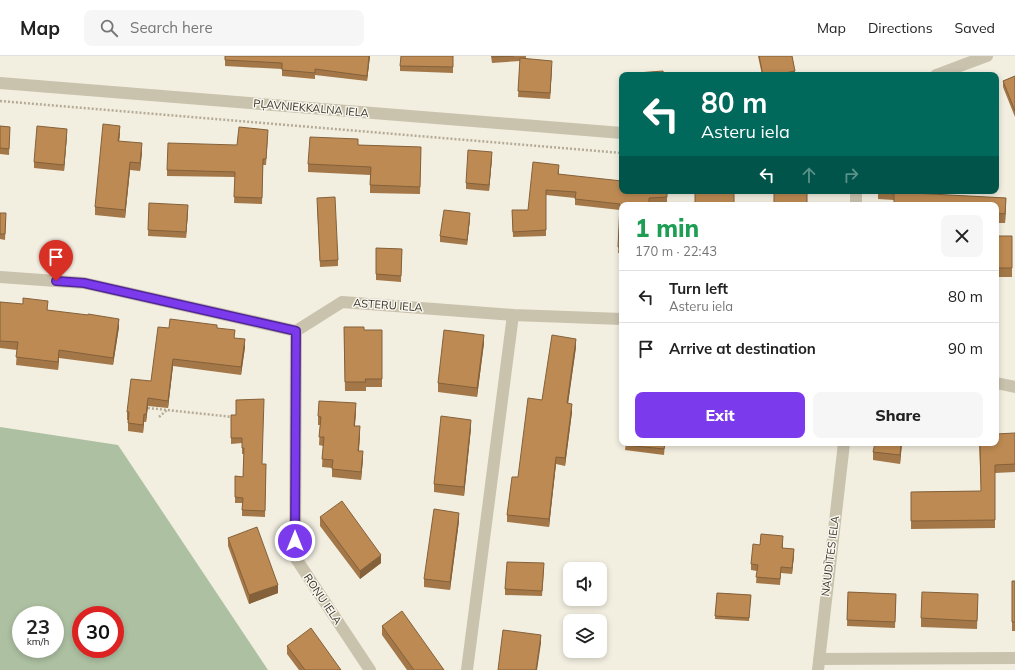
<!DOCTYPE html>
<meta charset="utf-8">
<style>
body{margin:0;font-family:Mulish,sans-serif;background:#f6f6f6;color:#222;height:100vh;display:flex;flex-direction:column;font-size:15px;white-space:nowrap}
*{box-sizing:border-box;margin:0}
p{font-size:13px;color:#767676}
.icon{flex:none;width:22px;height:22px;fill:none;stroke:currentColor;stroke-width:2;stroke-linecap:round;stroke-linejoin:round}
.map{position:relative;flex:1;overflow:hidden}
.details{position:absolute;left:619px;top:146px;width:380px;height:244px;display:flex;flex-direction:column;background:#fff;border-radius:8px;box-shadow:0 2px 6px #0003}
.details>*{flex:none}
.guide{position:absolute;left:619px;top:16px;width:380px;height:122px;border-radius:8px;box-shadow:0 2px 6px #0003;background:#00695c;color:#fff;overflow:hidden}
.tools{position:absolute;left:563px;top:506px;display:grid;gap:8px}
.tools a{display:grid;place-items:center;width:44px;height:44px;border-radius:8px;background:#fff;box-shadow:0 2px 6px #0003;font-size:20px}
.speed{position:absolute;left:12px;top:550px;display:flex;gap:8px;font-size:20px;font-weight:700;text-align:center}
.speed>*{display:grid;place-content:center;width:52px;height:52px;border-radius:50%;background:#fff;box-shadow:0 2px 6px #0003;line-height:1}
.speed small{font-size:10px;font-weight:400}
.speed .limit{border:6px solid #d22;background:#fff;color:#111}
.pin{position:absolute;display:grid;place-items:center;width:34px;height:34px;color:#fff;margin:-41px -17px;border-radius:50% 50% 50% 0;rotate:-45deg;box-shadow:0 0 4px #0007}
.pin .icon{rotate:45deg}
.me{position:absolute;width:44px;margin:-22px;rotate:0deg;stroke-linejoin:round;filter:drop-shadow(0 0 3px #0008)}
.turn{display:flex;align-items:center;gap:14px;height:84px;padding:0 16px;font-size:18px}
.turn .icon{width:52px;height:52px;stroke-width:2.5}
.turn b{display:block;font-size:28px;line-height:34px}
.lanes{display:flex;align-items:center;height:38px;padding:0 16px;background:#0003;justify-content:center;gap:20px;direction:ltr}
.lanes .off{opacity:.35}
.round{display:grid;place-items:center;flex:none;width:42px;height:42px;border-radius:8px;background:#f6f6f6}
.summary{display:flex;align-items:center;justify-content:space-between;height:68px;padding:0 16px}
h1{font-size:24px;font-weight:800;line-height:30px;color:#1e9e55}
.cta{display:flex;gap:8px;margin-top:auto;padding:8px 16px}
.cta a{flex:1;height:46px;border-radius:8px;background:#7c3aed;color:#fff;font-size:16px;font-weight:800;line-height:46px;text-align:center}
.cta a+a{background:#f6f6f6;color:#222}
ul{padding:0;list-style:none}
li{display:flex;align-items:center;gap:12px;height:52px;padding:0 16px;border-top:1px solid #e0e0e0}
li div{flex:1}
li b{display:block;font-size:15px}
li em{font-style:normal}
header{display:flex;align-items:center;gap:24px;box-sizing:border-box;height:56px;padding:0 20px;background:#fff;border-bottom:1px solid #e0e0e0}
header strong{font-size:19px}
nav{display:flex;gap:22px;margin-inline-start:auto;font-size:14px}
.search{width:280px;height:36px;background:#f6f6f6;display:flex;align-items:center;gap:10px;box-sizing:border-box;padding:0 14px;border-radius:8px;color:#767676;font-size:15px}
.map>svg:first-child{display:block}
.green{fill:#adc0a1;fill-rule:evenodd}
.lines{fill:none;stroke-linecap:round;stroke-linejoin:round}
.path{stroke:#b5ac97;stroke-width:2.5;stroke-dasharray:2 2;stroke-linecap:butt}
.street{stroke:#c9c2ad;stroke-width:12}
.wall{fill:#a37747}
.shaded-wall{fill:#84613a}
.building{fill:#bd8a53;stroke:#84613a}
.route-casing{stroke:#51269a;stroke-width:10}
.route{stroke:#7c3aed;stroke-width:7}
.labels{text-anchor:middle;stroke-width:3;stroke-linejoin:round;paint-order:stroke}
.street-label{font-size:11px;fill:#38332b;stroke:#f9f7ed}
</style>
<header>
<strong>Map</strong>
<div class="search"><svg class="icon" aria-label="search" viewBox="0 0 24 24"><circle cx="10" cy="10" r="6"/><path d="M15 15l6 6"/></svg>Search here</div>
<nav><a>Map</a><a>Directions</a><a>Saved</a></nav>
</header>
<div class="map">
<svg width="1015" height="614" viewBox="0 0 1015 614">
<rect width="100%" height="100%" fill="#f2eee0"/>
<!-- green -->
<path class="green" d="M0,371L118,389L268,614H0ZM21,559H55V593H21ZM81,559H115V593H81Z"/>
<g class="lines">
<!-- path -->
<path class="path" d="M0,45L622,97
M148,352L233,361
M159,361L167,354"/>
<!-- street -->
<path class="street" d="M936,19L987,0
M0,27L622,77
M856,149V135
M0,221L84,227L296,275L342,246L513,259L622,263
M296,275L295,501L370,614
M996,327L1015,331
M819,603L1015,602
M467,614L513,259
M818,614L844,387"/>
</g>
<!-- wall -->
<path class="wall" d="M225,0H370L367,25L315,19V23L282,20V13L225,10Z
M453,0V17L400,15V10Z
M491,0H526V3L552,11L550,43L518,41L520,5L492,7Z
M758,0H792L795,15V19H762Z
M1015,20V61L1003,31V25Z
M0,70L10,71L9,99L0,98Z
M120,78L119,85L142,96L140,115L130,114L125,162L95,159V151Z
M67,79L64,115L34,112V106Z
M268,79L266,109H263L262,148L234,147L235,121L167,120V114L237,89Z
M358,89L421,91L420,138L370,137V119L308,116V108Z
M492,102L489,135L466,133V127Z
M559,114V118L667,135V147L622,149V197H618L620,154L575,149V142L546,139V180L513,181L512,154H528Z
M734,135V149H695Z
M774,135H807V149H774Z
M878,135H906V137L1006,142L1005,167H996V149H894V144L878,143Z
M149,147L188,155L186,182L148,180Z
M317,148L338,204V210L320,211Z
M0,157L6,163L5,184L0,183Z
M470,163L467,189L440,186V180Z
M996,180H1012V221H996Z
M376,192L402,193L401,226L376,224Z
M0,246L48,254L119,271L113,309L59,302L58,314L16,309L17,294L0,292Z
M344,271L364,274H382V331H366V335H345Z
M169,272H217L235,282L245,291L241,319L173,310L168,352L148,350L146,366H144L143,377L128,375V364H127V356L151,325Z
M484,287L477,341L438,336V327Z
M576,291L568,347L572,356L565,410L556,408L549,471L507,466V459L542,344Z
M356,355L355,370L360,379L359,395L363,403L361,424L332,421V412L322,411L323,390L319,389L320,369H318V360Z
M231,359L262,408H266L265,461L242,460V447H235V420L243,421L244,398H242V387L231,388Z
M471,372L464,440L434,436V428Z
M1015,377V416L995,417V472L911,473V436L981,435L979,387H996Z
M626,387H665L664,399L625,394Z
M902,387L900,408L873,404V396Z
M320,461L381,507L360,523L320,470Z
M459,465L450,534L424,531V523Z
M228,482L278,537L249,548L228,490Z
M783,486V492L794,499L792,518L781,517L780,529L756,527L757,515L751,514V508L760,489Z
M544,513L542,540L505,539V533Z
M1012,525H1015V575H1012Z
M848,536L896,538L895,572L847,570Z
M717,537L751,539L749,565L715,563Z
M978,547L977,573L921,571V562Z
M382,570L444,614H407L382,579Z
M287,590L341,614H299L287,598Z"/>
<!-- shaded-wall -->
<path class="shaded-wall" d="M369,0H370L367,25V20Z
M552,5V11L550,43V37Z
M120,70V78L118,93V85Z
M67,73V79L64,115V109Z
M142,87V96L140,115V107Z
M492,96V102L489,135V129Z
M130,106V114L125,162V154Z
M1006,142V152L1005,167V158Z
M188,149V155L186,182V176Z
M470,157V163L467,189V184Z
M119,263V271L113,309V302Z
M484,279V287L477,341V332Z
M245,283V291L241,319V311Z
M576,283V291L567,355V347Z
M59,294V302L58,314V306Z
M173,303V310L168,352V345Z
M148,342V350L146,366V359Z
M356,347V355L354,378V370Z
M572,348V356L565,410V402Z
M144,358V366L143,377V369Z
M471,364V372L464,440V431Z
M360,370V379L358,403V395Z
M901,387H902L900,408V399Z
M363,395V403L361,424V416Z
M556,401V408L549,471V463Z
M459,457V465L450,534V526Z
M794,493V499L792,518V512Z
M381,499V507L360,523V515Z
M278,529V537L249,548V539Z
M541,579V587L537,614H536Z"/>
<!-- building -->
<path class="building" d="M225,0H369L367,20L315,13V17L282,14V7L225,4Z
M401,0H453V11L400,10Z
M492,0H514L492,1Z
M759,0H792L795,15L774,19H763Z
M520,2L552,5L550,37L518,35Z
M663,15L664,19H637V17Z
M1015,20V55L1003,25Z
M103,68L120,70L118,85L142,87L140,107L130,106L125,154L95,151Z
M0,70L10,71L9,93L0,92Z
M37,70L67,73L64,109L34,106Z
M239,71L268,74L266,103H263L262,142L234,141L235,116L167,114L168,87L237,89Z
M310,81L358,83V89L421,91L420,131L370,129L371,111L308,108Z
M468,94L492,96L489,129L466,127Z
M533,106L559,109L558,118L622,125V135H667V141L649,142V149H622V191H618L620,148L575,143L576,136L546,134V174L513,176L512,154H528Z
M695,135H734V148H718V149H695Z
M774,135H807V148H774Z
M878,135H905V137L894,136V138L878,136Z
M894,136L1006,142L1005,158L996,157V149H894Z
M335,141L338,204L320,205L317,142Z
M149,147L188,149L186,176L148,174Z
M444,154L470,157L467,184L440,180Z
M0,157H6L5,178H0Z
M996,180H1012V212H996Z
M376,192L402,193L401,220L376,218Z
M23,242L48,245L47,254L88,259V258L119,263L113,302L59,294L58,306L16,301L18,286L0,285V246L23,248Z
M170,263L217,269V272L235,274L234,282L245,283L241,311L173,303L168,345L148,342L146,359L144,358L143,369L128,367L129,356H127L131,323L151,325L158,271L169,272Z
M344,271H364V274H382V323H365L366,326H345Z
M444,274L484,279L477,332L438,327Z
M552,279L576,283L567,347L572,348L565,402L556,401L549,463L507,459L512,421H518L528,342L542,344Z
M264,343L262,408H266L265,455L242,454L243,442L235,441V420L243,421L244,392H242V382H231V359H236V344Z
M319,345L356,347L354,370H360L358,395H363L361,416L332,413L333,404L322,403L324,381H319L321,361L318,360Z
M441,360L471,364L464,431L434,428Z
M1015,377V408L995,409V464L911,465V436L981,435L980,387H996V378Z
M626,387H665L664,393L625,389Z
M875,387H901L900,399L873,396Z
M342,445L381,499L360,515L320,461Z
M434,453L459,457L450,526L424,523Z
M257,471L278,529L249,539L228,482Z
M761,478L783,480L782,492L794,493L792,512L781,511L780,523L756,521L758,509L751,508L753,488L760,489Z
M507,506L544,507L542,535L505,533Z
M1012,525H1015V566H1012Z
M848,536L896,538L895,566L847,564Z
M922,536L978,538L977,565L921,562Z
M717,537L751,539L749,562L715,560Z
M402,555L444,614H414L382,570Z
M311,572L341,614H305L287,590Z
M503,574L541,579L536,614H498Z"/>
<g class="lines">
<defs>
<path id="route" d="M56,225L84,227L296,275L295,485"/>
</defs>
<!-- route casing -->
<use href="#route" class="route-casing"/>
<!-- route -->
<use href="#route" class="route"/>
</g>
<g class="labels">
<!-- street labels -->
<g class="street-label">
<text transform="translate(311 52) rotate(5)" y="4">PĻAVNIEKKALNA IELA</text>
<text transform="translate(388 249) rotate(4)" y="4">ASTERU IELA</text>
<text transform="translate(830 500) rotate(-83)" y="4">NAUDĪTES IELA</text>
<text transform="translate(323 543) rotate(56)" y="4">ROŅU IELA</text>
</g>
</g>
</svg>
<div class="tools">
<a><svg class="icon" aria-label="sound" viewBox="0 0 24 24"><path d="M4 9h4l5-4v14l-5-4H4zM17 9q2 3 0 6"/></svg></a>
<a><svg class="icon" aria-label="layers" viewBox="0 0 24 24"><path d="M12 4l9 5-9 5-9-5zM3 14l9 5 9-5"/></svg></a>
</div>
<div class="speed"><div>23<small>km/h</small></div><div class="limit">30</div></div>
<div class="pin" style="left:56px;top:225px;background:#d93025"><svg class="icon" aria-label="arrive" viewBox="0 0 24 24"><path d="M6 21V4h12l-3 4 3 4H6"/></svg></div>
<svg class="me" style="left:295px;top:485px" viewBox="-20 -20 40 40"><circle r="17" fill="#7c3aed" stroke="#fff" stroke-width="3"/><path d="M0-11L8 9 0 5-8 9z" fill="#fff"/></svg>
<div class="guide">
<div class="turn"><svg class="icon" aria-label="left" viewBox="0 0 24 24"><path d="M17 20v-9H6M10 6l-5 5 5 5"/></svg><div><b>80 m</b>Asteru iela</div></div>
<div class="lanes"><svg class="icon" aria-label="left" viewBox="0 0 24 24"><path d="M17 20v-9H6M10 6l-5 5 5 5"/></svg><svg class="icon off" aria-label="ahead" viewBox="0 0 24 24"><path d="M12 20V5M6 11l6-6 6 6"/></svg><svg class="icon off" aria-label="right" viewBox="0 0 24 24"><path d="M7 20v-9h11M14 6l5 5-5 5"/></svg></div>
</div>
<section class="details">
<div class="summary"><div><h1>1 min</h1><p>170 m · 22:43</p></div><a class="round"><svg class="icon" aria-label="close" viewBox="0 0 24 24"><path d="M6 6l12 12M18 6L6 18"/></svg></a></div>
<ul>
<li><svg class="icon" aria-label="left" viewBox="0 0 24 24"><path d="M17 20v-9H6M10 6l-5 5 5 5"/></svg><div><b>Turn left</b><p>Asteru iela</p></div><em>80 m</em></li>
<li><svg class="icon" aria-label="arrive" viewBox="0 0 24 24"><path d="M6 21V4h12l-3 4 3 4H6"/></svg><div><b>Arrive at destination</b></div><em>90 m</em></li>
</ul>
<div class="cta"><a>Exit</a><a>Share</a></div>
</section>
</div>
